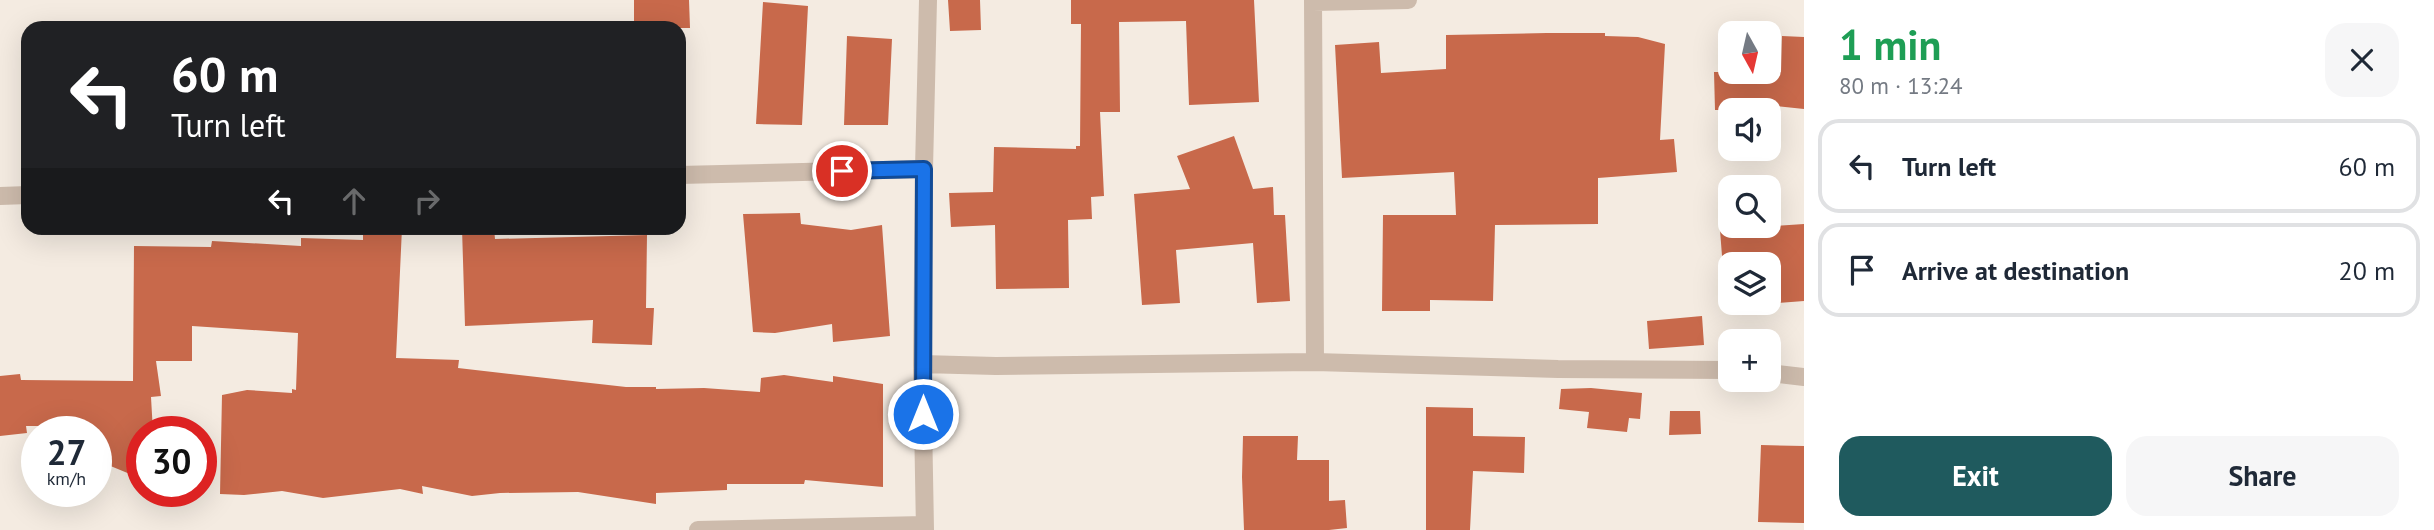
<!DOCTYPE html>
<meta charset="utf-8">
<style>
body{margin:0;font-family:"PT Sans",sans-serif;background:#f6f6f7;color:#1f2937;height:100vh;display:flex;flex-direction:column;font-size:26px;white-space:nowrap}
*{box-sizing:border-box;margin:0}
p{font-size:23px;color:#747a83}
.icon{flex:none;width:38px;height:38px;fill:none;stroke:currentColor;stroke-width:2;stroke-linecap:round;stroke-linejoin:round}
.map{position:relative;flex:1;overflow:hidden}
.panel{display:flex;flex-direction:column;background:#fff;width:630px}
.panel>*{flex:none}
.banner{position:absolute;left:21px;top:21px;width:665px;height:214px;border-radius:21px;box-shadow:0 7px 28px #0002;background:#202124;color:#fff;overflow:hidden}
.needle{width:46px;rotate:172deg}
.controls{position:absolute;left:1718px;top:21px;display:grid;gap:14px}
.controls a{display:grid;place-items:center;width:63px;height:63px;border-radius:14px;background:#fff;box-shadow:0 7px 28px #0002;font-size:35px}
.speed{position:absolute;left:21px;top:416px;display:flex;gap:14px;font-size:35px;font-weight:700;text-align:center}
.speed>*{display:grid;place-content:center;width:91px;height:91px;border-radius:50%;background:#fff;box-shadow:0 7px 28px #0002;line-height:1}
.speed small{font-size:18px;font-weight:400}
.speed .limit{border:10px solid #d22;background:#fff;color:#111}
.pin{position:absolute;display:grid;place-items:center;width:60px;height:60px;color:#fff;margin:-30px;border:4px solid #fff;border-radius:50%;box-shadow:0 2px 7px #0007}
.me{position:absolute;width:77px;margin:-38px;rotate:0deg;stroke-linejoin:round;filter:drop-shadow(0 0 5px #0008)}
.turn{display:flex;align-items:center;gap:24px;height:147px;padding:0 35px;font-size:32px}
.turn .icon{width:91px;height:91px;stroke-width:2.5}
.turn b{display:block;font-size:49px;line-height:60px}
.lanes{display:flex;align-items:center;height:66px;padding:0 35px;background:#0003;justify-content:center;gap:35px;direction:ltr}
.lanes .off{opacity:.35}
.round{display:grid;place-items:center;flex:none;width:74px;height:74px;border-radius:21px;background:#f6f6f7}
.overview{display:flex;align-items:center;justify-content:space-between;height:119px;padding:0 35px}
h1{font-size:42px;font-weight:700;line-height:52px;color:#1e9e55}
.primary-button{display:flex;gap:14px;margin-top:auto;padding:14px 35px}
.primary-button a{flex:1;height:80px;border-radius:21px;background:#1f5a5e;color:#fff;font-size:28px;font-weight:700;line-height:80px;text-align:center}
.primary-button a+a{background:#f6f6f7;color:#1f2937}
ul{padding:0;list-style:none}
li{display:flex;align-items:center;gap:21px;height:94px;margin:0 14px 10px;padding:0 21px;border:4px solid #e0e1e3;border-radius:21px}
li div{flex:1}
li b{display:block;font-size:26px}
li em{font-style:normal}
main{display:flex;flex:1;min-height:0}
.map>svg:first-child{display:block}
.building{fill:#c8694b;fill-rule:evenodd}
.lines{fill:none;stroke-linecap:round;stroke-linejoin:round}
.street{stroke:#cdbbac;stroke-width:18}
.route-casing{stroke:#114b97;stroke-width:18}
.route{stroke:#1a73e8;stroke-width:12}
</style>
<main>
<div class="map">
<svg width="1804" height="530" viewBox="0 0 1804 530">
<rect width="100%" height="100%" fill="#f4ebe1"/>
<!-- building -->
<path class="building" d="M634,0H689L690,28H634Z
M948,0H980L981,30L950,31Z
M1071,0H1254L1259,102L1189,105L1186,21L1119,22L1120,112H1100L1104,196L1091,197L1092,219L1068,220L1069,288L996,289L995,225L951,227L949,193L993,192L994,147L1076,149V146H1080L1081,24H1071Z
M763,2L808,6L802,125L756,124Z
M1547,33H1605V36L1638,37L1665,44L1660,140L1674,139L1677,172L1598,178V224L1495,225L1493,301L1430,300V311H1382L1383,215H1456L1454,172L1342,178L1335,45L1379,42L1381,73L1446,69V35Z
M847,36L892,39L888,125H844Z
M1782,36L1804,37V109L1767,105L1768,110H1715L1714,72H1781Z
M1234,136L1253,189L1273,187L1274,215H1285L1290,301L1257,303L1253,243L1176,250L1180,303L1142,305L1134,194L1190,189L1177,156Z
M800,213L801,224L851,230L882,225L890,336L833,342L832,324L775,333L753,332L743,214Z
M1804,224V301L1726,307L1720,230ZM1731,264H1769V303H1731Z
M363,228H402L396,358L459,360L458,368L626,387H656V389L704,388L760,392L761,378L784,375L833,382V376L883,384V487L805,480L804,484H727V490L656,493V504L578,492L500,493L472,496L422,486L423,494L400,489L323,498L282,491L244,495L220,494L222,395L247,390L292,393V389L296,390L298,333L192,326V361H156L161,396L151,397L153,432H142V479L96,460V432H74V426H26L27,433L0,436V376L20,374L21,380L133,381L134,246L211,247L212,241L301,246V238L363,240Z
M462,228H494L495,239L647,235L646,308H654L652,345L592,343L593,320L465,326Z
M1702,316L1704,345L1649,349L1647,321Z
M1591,388L1642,393L1640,419L1629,418L1627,432L1587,428L1589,412L1559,409L1561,389Z
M1426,407L1473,408V436L1525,437L1524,473L1473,471L1470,530H1426Z
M1670,411H1700L1701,434L1669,435Z
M1243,436H1298L1297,460H1329V501L1345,500L1347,528L1329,530H1244L1242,477Z
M1761,445L1804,446V523L1758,522Z"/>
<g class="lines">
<!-- street -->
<path class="street" d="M1313,0L1315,362
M1313,2L1408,0
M679,175L924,169
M0,196L28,195
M922,364L924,169L928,0
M1769,373L1804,377
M698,530L924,525
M925,530L922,364L996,366L1315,362L1558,369L1731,370"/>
</g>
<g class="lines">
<defs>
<path id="route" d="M842,171L924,169L923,414"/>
</defs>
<!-- route casing -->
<use href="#route" class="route-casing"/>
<!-- route -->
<use href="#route" class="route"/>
</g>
</svg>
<div class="controls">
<a><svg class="needle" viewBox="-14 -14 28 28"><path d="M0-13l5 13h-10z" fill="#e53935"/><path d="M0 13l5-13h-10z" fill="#747a83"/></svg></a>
<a><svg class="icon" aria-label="sound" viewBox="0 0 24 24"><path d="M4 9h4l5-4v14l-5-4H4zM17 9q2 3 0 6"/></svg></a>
<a><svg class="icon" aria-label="search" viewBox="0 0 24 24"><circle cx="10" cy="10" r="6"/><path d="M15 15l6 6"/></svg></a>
<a><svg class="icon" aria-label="layers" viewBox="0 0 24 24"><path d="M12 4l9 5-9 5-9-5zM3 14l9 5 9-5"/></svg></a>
<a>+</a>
</div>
<div class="speed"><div>27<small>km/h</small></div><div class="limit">30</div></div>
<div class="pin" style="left:842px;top:171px;background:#d93025"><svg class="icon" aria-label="arrive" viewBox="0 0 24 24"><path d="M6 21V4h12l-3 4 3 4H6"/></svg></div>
<svg class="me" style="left:923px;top:414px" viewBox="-20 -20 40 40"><circle r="17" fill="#1a73e8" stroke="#fff" stroke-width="3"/><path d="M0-11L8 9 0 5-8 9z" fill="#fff"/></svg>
<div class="banner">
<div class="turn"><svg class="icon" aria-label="left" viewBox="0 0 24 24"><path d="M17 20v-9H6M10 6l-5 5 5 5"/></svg><div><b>60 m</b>Turn left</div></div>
<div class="lanes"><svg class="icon" aria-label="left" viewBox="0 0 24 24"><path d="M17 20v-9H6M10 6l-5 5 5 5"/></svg><svg class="icon off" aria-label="ahead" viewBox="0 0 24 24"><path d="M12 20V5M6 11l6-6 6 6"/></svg><svg class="icon off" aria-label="right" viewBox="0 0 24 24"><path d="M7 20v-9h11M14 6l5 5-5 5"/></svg></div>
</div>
</div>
<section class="panel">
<div class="overview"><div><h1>1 min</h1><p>80 m · 13:24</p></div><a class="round"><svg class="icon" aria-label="close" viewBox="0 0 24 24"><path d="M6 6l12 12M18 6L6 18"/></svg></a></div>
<ul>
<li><svg class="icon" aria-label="left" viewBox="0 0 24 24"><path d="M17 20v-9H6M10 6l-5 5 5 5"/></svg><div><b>Turn left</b></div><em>60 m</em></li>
<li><svg class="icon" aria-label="arrive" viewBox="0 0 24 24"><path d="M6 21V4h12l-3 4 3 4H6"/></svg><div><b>Arrive at destination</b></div><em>20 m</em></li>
</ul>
<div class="primary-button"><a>Exit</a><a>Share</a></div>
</section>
</main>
